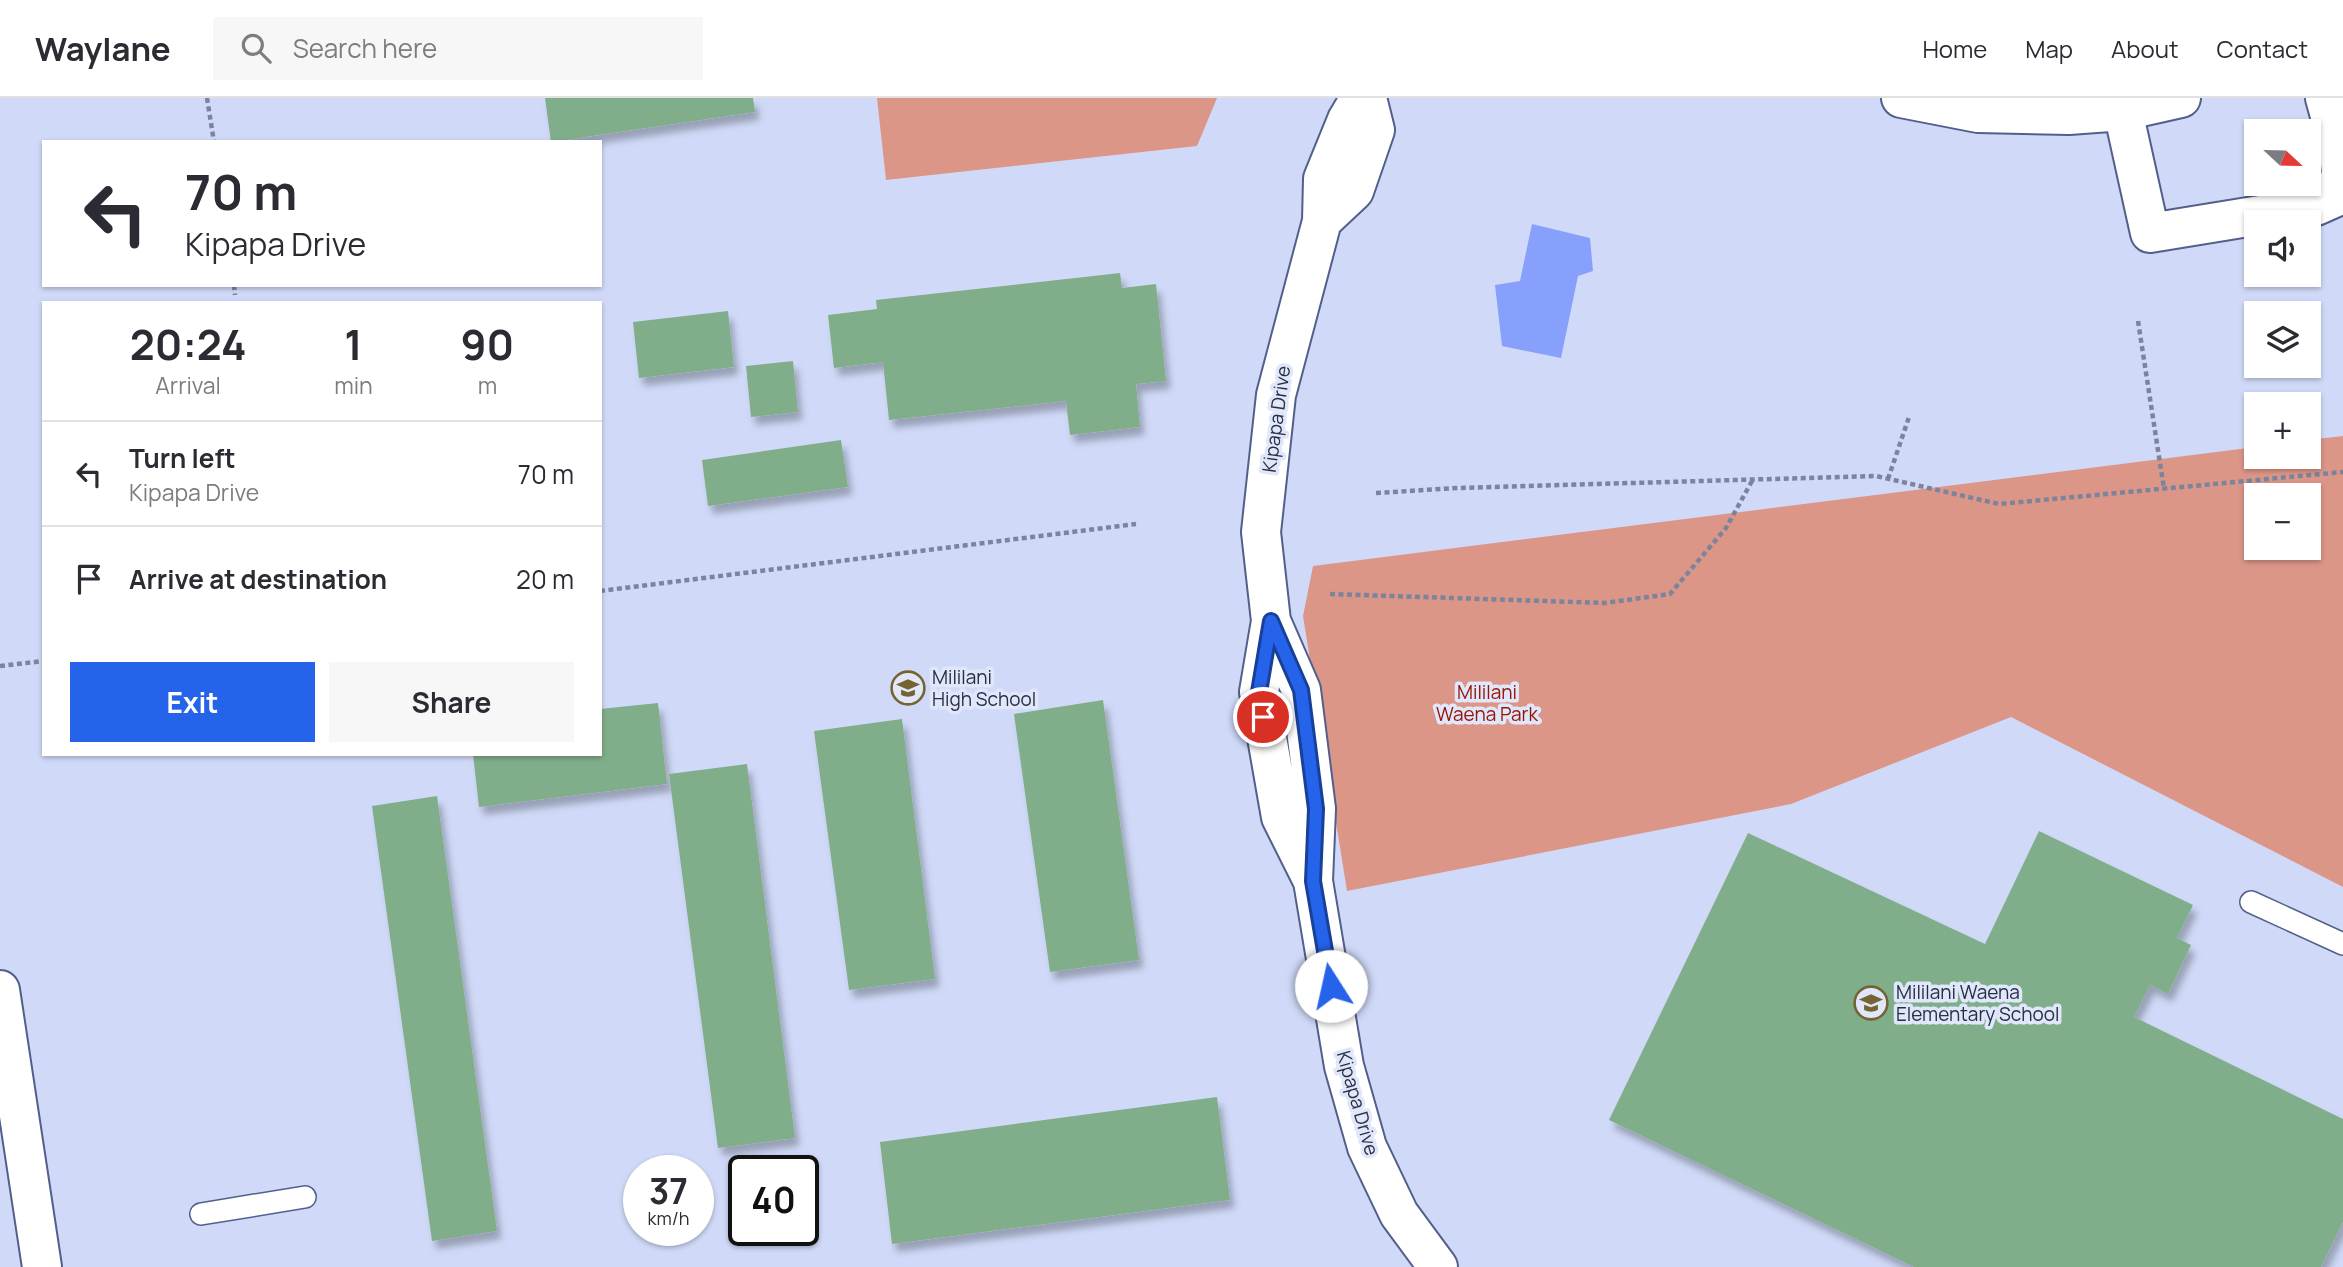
<!DOCTYPE html>
<meta charset="utf-8">
<style>
body{margin:0;font-family:Manrope,sans-serif;background:#f7f7f7;color:#2b2b33;height:100vh;display:flex;flex-direction:column;font-size:26px;white-space:nowrap}
*{box-sizing:border-box;margin:0}
p{font-size:23px;color:#7c7c81}
.icon{flex:none;width:38px;height:38px;fill:none;stroke:currentColor;stroke-width:2;stroke-linecap:round;stroke-linejoin:round}
.map{position:relative;flex:1;overflow:hidden}
.side{position:absolute;left:42px;top:203px;width:560px;height:455px;display:flex;flex-direction:column;background:#fff;border-radius:0px;box-shadow:0 2px 5px #0004}
.side>*{flex:none}
.top-card{position:absolute;left:42px;top:42px;width:560px;height:147px;border-radius:0px;box-shadow:0 2px 5px #0004;background:#fff;color:#2b2b33;overflow:hidden}
.needle{width:46px;rotate:112deg}
.tools{position:absolute;left:2244px;top:21px;display:grid;gap:14px}
.tools a{display:grid;place-items:center;width:77px;height:77px;border-radius:0px;background:#fff;box-shadow:0 2px 5px #0004;font-size:35px}
.speed{position:absolute;left:623px;top:1057px;display:flex;gap:14px;font-size:35px;font-weight:700;text-align:center}
.speed>*{display:grid;place-content:center;width:91px;height:91px;border-radius:50%;background:#fff;box-shadow:0 2px 5px #0004;line-height:1}
.speed small{font-size:18px;font-weight:400}
.speed .limit{border:4px solid #111;border-radius:10px;background:#fff;color:#111}
.pin{position:absolute;display:grid;place-items:center;width:60px;height:60px;color:#fff;margin:-30px;border:4px solid #fff;border-radius:50%;box-shadow:0 2px 7px #0007}
.me{position:absolute;width:77px;margin:-38px;rotate:350deg;stroke-linejoin:round;filter:drop-shadow(0 0 5px #0008)}
.turn{display:flex;align-items:center;gap:24px;height:147px;padding:0 28px;font-size:32px}
.turn .icon{width:91px;height:91px;stroke-width:2.5}
.turn b{display:block;font-size:49px;line-height:60px}
.eta{display:flex;justify-content:space-evenly;align-items:center;height:119px;text-align:center}
.eta b{font-size:42px;font-weight:700;line-height:49px}
.primary-button{display:flex;gap:14px;margin-top:auto;padding:14px 28px}
.primary-button a{flex:1;height:80px;border-radius:0px;background:#2563eb;color:#fff;font-size:28px;font-weight:700;line-height:80px;text-align:center}
.primary-button a+a{background:#f7f7f7;color:#2b2b33}
ul{padding:0;list-style:none}
li{display:flex;align-items:center;gap:21px;height:105px;padding:0 28px;border-top:2px solid #e1e1e2}
li div{flex:1}
li b{display:block;font-size:26px}
li em{font-style:normal}
header{display:flex;align-items:center;gap:42px;box-sizing:border-box;height:98px;padding:0 35px;background:#fff;border-bottom:2px solid #e1e1e2}
header strong{font-size:33px}
nav{display:flex;gap:38px;margin-inline-start:auto;font-size:24px}
.search{width:490px;height:63px;background:#f7f7f7;display:flex;align-items:center;gap:18px;box-sizing:border-box;padding:0 24px;border-radius:0px;color:#7c7c81;font-size:26px}
.map>svg:first-child{display:block}
.green{fill:#dc9688;fill-rule:evenodd}
.water{fill:#87a0fb}
.building{fill:#80ae8b;filter:url(#shadow)}
.lines{fill:none;stroke-linecap:round;stroke-linejoin:round}
.service-casing{stroke:#525f8a;stroke-width:24}
.minor-casing{stroke:#525f8a;stroke-width:42}
.tertiary-casing{stroke:#525f8a;stroke-width:42}
.secondary-casing{stroke:#525f8a;stroke-width:42}
.path{stroke:#7c849d;stroke-width:4.5;stroke-dasharray:5 3.5;stroke-linecap:butt}
.service{stroke:#fff;stroke-width:21}
.minor{stroke:#fff;stroke-width:38}
.tertiary{stroke:#fff;stroke-width:38}
.secondary{stroke:#fff;stroke-width:38}
.route-casing{stroke:#184099;stroke-width:18}
.route{stroke:#2563eb;stroke-width:12}
.labels{text-anchor:middle;stroke-width:7;stroke-linejoin:round;paint-order:stroke}
.street-label{font-size:19px;fill:#292f43;stroke:#e0e7fb}
.poi-label{font-size:19px;fill:#292f43;stroke:#e0e7fb;text-anchor:start}
.park-label{font-size:19px;fill:#961403;stroke:#e0e7fb}
</style>
<header>
<strong>Waylane</strong>
<div class="search"><svg class="icon" aria-label="search" viewBox="0 0 24 24"><circle cx="10" cy="10" r="6"/><path d="M15 15l6 6"/></svg>Search here</div>
<nav><a>Home</a><a>Map</a><a>About</a><a>Contact</a></nav>
</header>
<div class="map">
<svg width="2343" height="1169" viewBox="0 0 2343 1169">
<defs>
<filter id="shadow"><feDropShadow dx="4.5" dy="8" stdDeviation="3.5" flood-color="#0004"/></filter>
</defs>
<rect width="100%" height="100%" fill="#d0daf8"/>
<!-- green -->
<path class="green" d="M877,0H1217L1197,48L886,82Z
M2343,338V789L2011,619L1791,706L1347,793L1303,518L1313,468L2256,349V359H2308V342ZM2256,397H2308V450H2256Z"/>
<!-- water -->
<path class="water" d="M1532,126L1590,140L1593,173L1578,178L1561,260L1502,248L1495,187L1520,183Z"/>
<!-- building -->
<path class="building" d="M545,0H753L755,14L551,44Z
M1120,175L1122,190L1156,186L1166,283L1136,286L1140,329L1070,337L1066,303L889,322L883,264L834,270L828,217L877,211L876,202Z
M728,213L734,269L639,280L633,224Z
M793,263L798,314L751,319L746,268Z
M841,342L848,389L708,408L702,362Z
M1103,602L1139,862L1050,874L1014,616Z
M658,605L667,686L479,709L473,656H600V611Z
M902,621L935,881L849,892L814,633Z
M747,666L795,1040L718,1050L669,676Z
M437,698L497,1133L432,1143L372,708Z
M2039,733L2193,807L2177,840L2191,847L2168,896L2150,887L2134,919L2343,1021V1124L2321,1169H1914L1609,1022L1748,735L1985,846Z
M1217,999L1230,1102L892,1146L880,1044Z"/>
<g class="lines">
<defs>
<path id="service" d="M2251,804L2343,846
M201,1116L305,1099"/>
<path id="minor" d="M1901,0L1978,15L2069,17L2123,13L2181,0
M2123,13L2150,135L2316,108L2334,100L2341,75L2338,47L2325,0"/>
<path id="tertiary" d="M1322,123L1354,93L1375,32L1367,0
M1271,523L1301,592L1316,711L1313,783L1344,968L1367,1049L1399,1116L1438,1169
M1313,783L1281,719L1259,594L1271,523L1261,434L1276,297L1322,123L1323,81L1347,22L1360,0"/>
<path id="secondary" d="M0,892L42,1169"/>
</defs>
<!-- service casing -->
<use href="#service" class="service-casing"/>
<!-- minor casing -->
<use href="#minor" class="minor-casing"/>
<!-- tertiary casing -->
<use href="#tertiary" class="tertiary-casing"/>
<!-- secondary casing -->
<use href="#secondary" class="secondary-casing"/>
<!-- path -->
<path class="path" d="M207,0L214,44
M234,187L235,197
M2138,223L2164,391
M1888,381L1909,319
M1376,395L1457,390L1876,378L1999,406L2343,374
M600,493L1136,426
M1330,496L1605,505L1670,496L1726,430L1752,383
M0,568L44,563"/>
<!-- service -->
<use href="#service" class="service"/>
<!-- minor -->
<use href="#minor" class="minor"/>
<!-- tertiary -->
<use href="#tertiary" class="tertiary"/>
<!-- secondary -->
<use href="#secondary" class="secondary"/>
</g>
<g class="lines">
<defs>
<path id="route" d="M1263,619L1259,594L1271,523L1301,592L1316,711L1313,783L1331,888"/>
</defs>
<!-- route casing -->
<use href="#route" class="route-casing"/>
<!-- route -->
<use href="#route" class="route"/>
</g>
<!-- icons -->
<defs>
<symbol id="school-ring" viewBox="-11 -11 22 22"><circle r="9.5" fill="#e0e7fb" stroke="#756432" stroke-width="1.5"/><path d="M0-5L7-2L0 1L-7-2ZM-4 1L0 2.5L4 1V4Q0 6-4 4Z" fill="#756432"/></symbol>
</defs>
<g fill-rule="evenodd">
<use href="#school-ring" x="889" y="571" width="38" height="38"/>
<use href="#school-ring" x="1852" y="886" width="38" height="38"/>
</g>
<g class="labels">
<!-- street labels -->
<g class="street-label">
<text transform="translate(1276 321) rotate(-82)" y="7">Kipapa Drive</text>
<text transform="translate(1358 1005) rotate(74)" y="7">Kipapa Drive</text>
</g>
<!-- poi labels -->
<g class="poi-label">
<text x="932" y="586">Mililani<tspan x="932" dy="22">High School</tspan></text>
<text x="1896" y="901">Mililani Waena<tspan x="1896" dy="22">Elementary School</tspan></text>
</g>
<!-- park labels -->
<g class="park-label">
<text x="1487" y="601">Mililani<tspan x="1487" dy="22">Waena Park</tspan></text>
</g>
</g>
</svg>
<div class="tools">
<a><svg class="needle" viewBox="-14 -14 28 28"><path d="M0-13l5 13h-10z" fill="#e53935"/><path d="M0 13l5-13h-10z" fill="#7c7c81"/></svg></a>
<a><svg class="icon" aria-label="sound" viewBox="0 0 24 24"><path d="M4 9h4l5-4v14l-5-4H4zM17 9q2 3 0 6"/></svg></a>
<a><svg class="icon" aria-label="layers" viewBox="0 0 24 24"><path d="M12 4l9 5-9 5-9-5zM3 14l9 5 9-5"/></svg></a>
<a>+</a>
<a>−</a>
</div>
<div class="speed"><div>37<small>km/h</small></div><div class="limit">40</div></div>
<div class="pin" style="left:1263px;top:619px;background:#d93025"><svg class="icon" aria-label="arrive" viewBox="0 0 24 24"><path d="M6 21V4h12l-3 4 3 4H6"/></svg></div>
<svg class="me" style="left:1331px;top:888px" viewBox="-20 -20 40 40"><circle r="19" fill="#fff"/><path d="M0-13L10 11 0 6-10 11z" fill="#2563eb"/></svg>
<div class="top-card">
<div class="turn"><svg class="icon" aria-label="left" viewBox="0 0 24 24"><path d="M17 20v-9H6M10 6l-5 5 5 5"/></svg><div><b>70 m</b>Kipapa Drive</div></div>
</div>
<section class="side">
<div class="eta">
<div><b>20:24</b><p>Arrival</p></div>
<div><b>1</b><p>min</p></div>
<div><b>90</b><p>m</p></div>
</div>
<ul>
<li><svg class="icon" aria-label="left" viewBox="0 0 24 24"><path d="M17 20v-9H6M10 6l-5 5 5 5"/></svg><div><b>Turn left</b><p>Kipapa Drive</p></div><em>70 m</em></li>
<li><svg class="icon" aria-label="arrive" viewBox="0 0 24 24"><path d="M6 21V4h12l-3 4 3 4H6"/></svg><div><b>Arrive at destination</b></div><em>20 m</em></li>
</ul>
<div class="primary-button"><a>Exit</a><a>Share</a></div>
</section>
</div>
